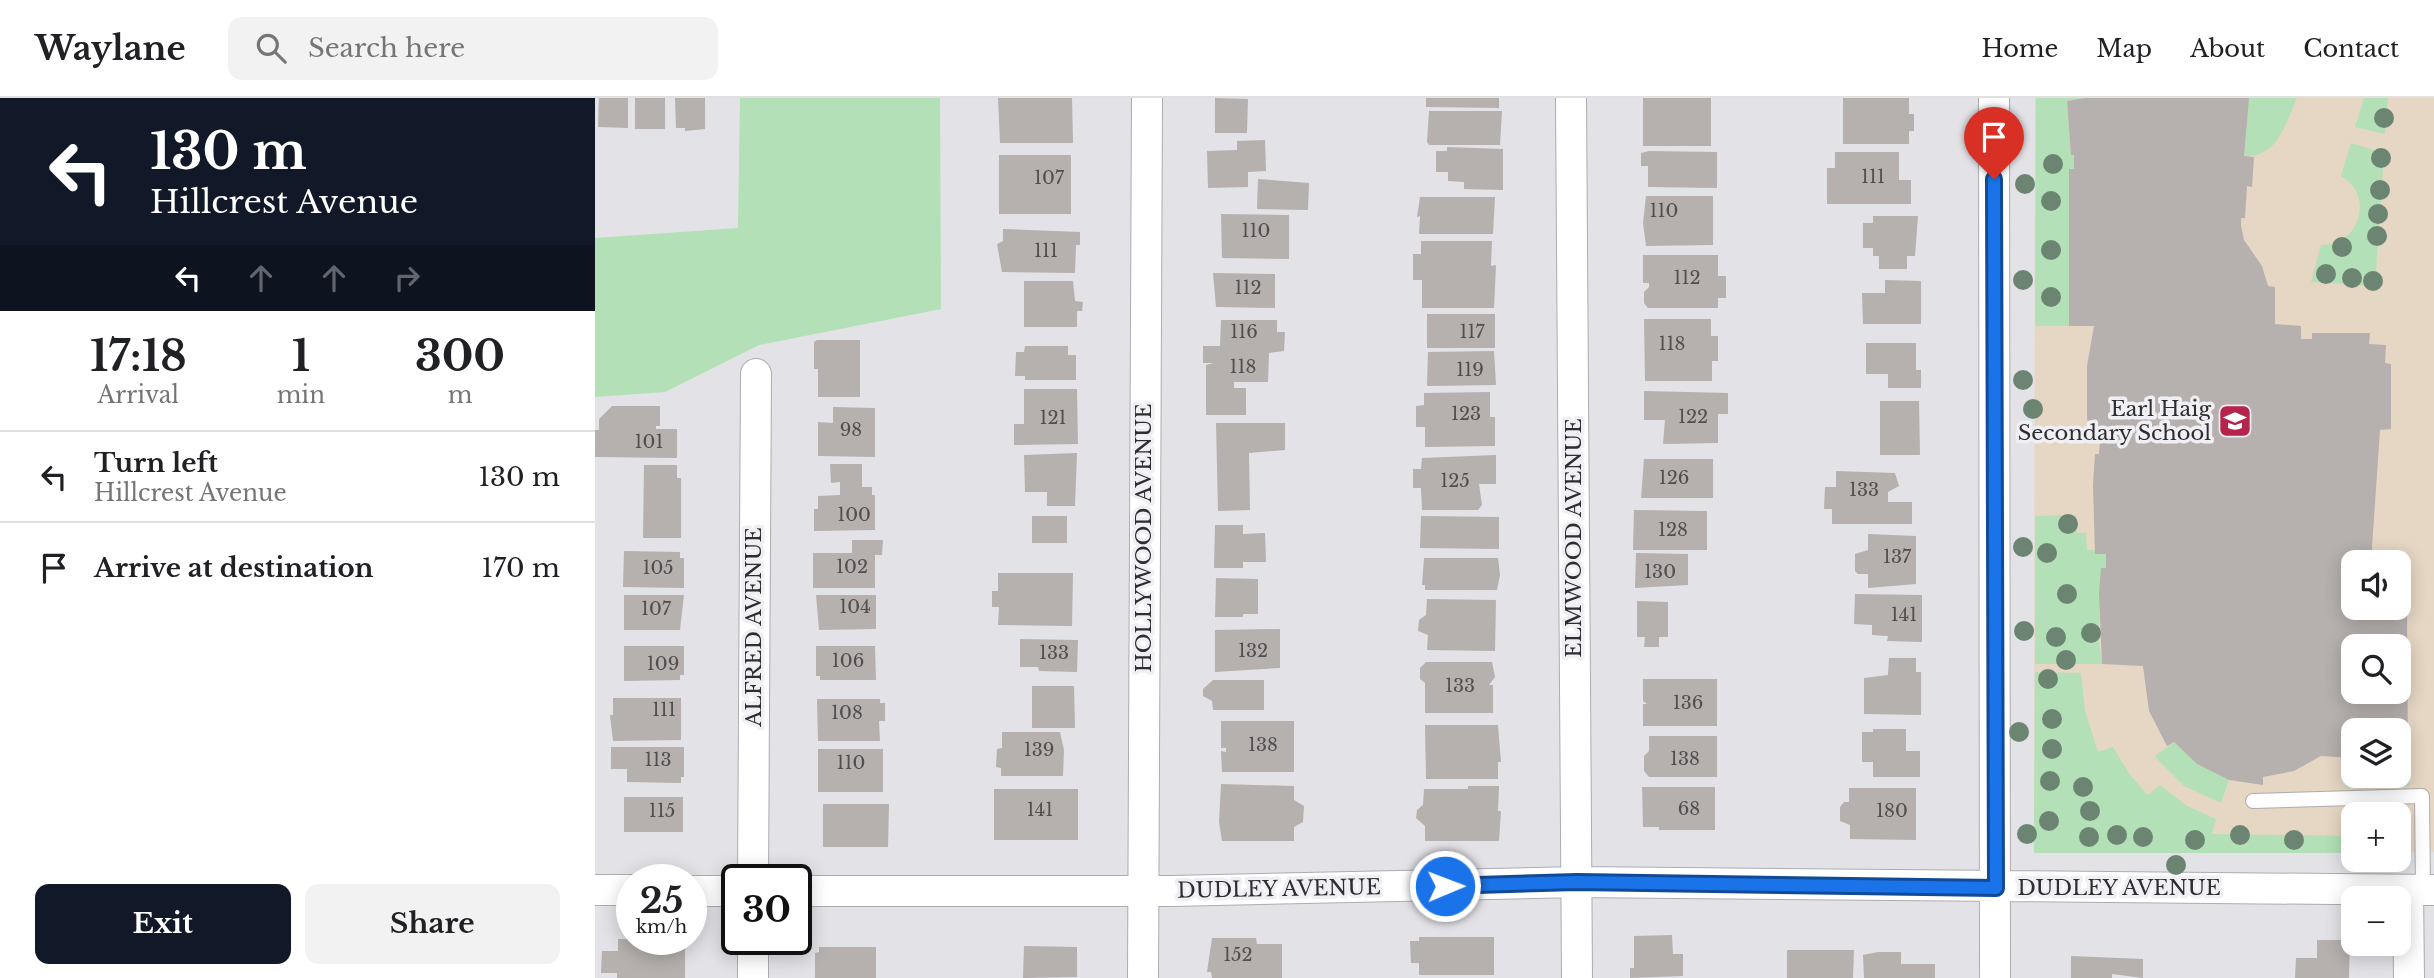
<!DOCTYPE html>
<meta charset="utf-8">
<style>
body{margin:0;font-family:"Libre Baskerville",serif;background:#f2f2f2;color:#202124;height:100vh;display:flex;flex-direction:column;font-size:26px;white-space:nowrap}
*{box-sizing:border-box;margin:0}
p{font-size:23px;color:#757577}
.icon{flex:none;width:38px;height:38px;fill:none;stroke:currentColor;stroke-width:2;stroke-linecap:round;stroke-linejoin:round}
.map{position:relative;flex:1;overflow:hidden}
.sheet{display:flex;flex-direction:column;background:#fff;width:595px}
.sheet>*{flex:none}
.hud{background:#111827;color:#fff;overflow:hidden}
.buttons{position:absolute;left:1746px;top:452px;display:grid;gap:14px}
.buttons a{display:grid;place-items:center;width:70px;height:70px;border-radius:14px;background:#fff;box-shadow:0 4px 18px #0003;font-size:35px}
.speed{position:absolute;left:21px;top:766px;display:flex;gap:14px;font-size:35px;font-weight:700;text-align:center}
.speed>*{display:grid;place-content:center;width:91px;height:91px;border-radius:50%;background:#fff;box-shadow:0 4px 18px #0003;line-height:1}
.speed small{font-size:18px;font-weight:400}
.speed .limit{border:4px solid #111;border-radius:10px;background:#fff;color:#111}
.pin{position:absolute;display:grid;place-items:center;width:60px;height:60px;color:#fff;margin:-72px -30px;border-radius:50% 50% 50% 0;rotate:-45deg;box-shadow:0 0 7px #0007}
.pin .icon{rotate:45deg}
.me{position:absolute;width:77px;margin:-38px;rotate:89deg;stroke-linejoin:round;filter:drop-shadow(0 0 5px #0008)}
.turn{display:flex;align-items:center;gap:24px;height:147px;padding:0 35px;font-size:32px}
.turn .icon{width:91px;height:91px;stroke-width:2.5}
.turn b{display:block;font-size:49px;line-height:60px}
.lanes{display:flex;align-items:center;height:66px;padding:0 35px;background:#0003;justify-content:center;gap:35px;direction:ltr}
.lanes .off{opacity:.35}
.eta{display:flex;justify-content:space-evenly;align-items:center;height:119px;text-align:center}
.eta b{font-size:42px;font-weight:700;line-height:49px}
.cta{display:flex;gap:14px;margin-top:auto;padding:14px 35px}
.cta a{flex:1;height:80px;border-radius:14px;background:#111827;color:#fff;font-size:28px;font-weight:700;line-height:80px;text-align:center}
.cta a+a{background:#f2f2f2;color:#202124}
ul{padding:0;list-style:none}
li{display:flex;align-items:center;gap:21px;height:91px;padding:0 35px;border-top:2px solid #e0e0e0}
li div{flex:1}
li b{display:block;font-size:26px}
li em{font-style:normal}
header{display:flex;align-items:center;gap:42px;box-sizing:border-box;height:98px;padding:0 35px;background:#fff;border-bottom:2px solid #e0e0e0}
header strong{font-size:33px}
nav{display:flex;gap:38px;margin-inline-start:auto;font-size:24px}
.search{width:490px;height:63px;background:#f2f2f2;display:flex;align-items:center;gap:18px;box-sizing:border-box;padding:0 24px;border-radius:14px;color:#757577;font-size:26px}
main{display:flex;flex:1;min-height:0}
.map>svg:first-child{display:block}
.education{fill:#e6d6c4;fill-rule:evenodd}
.green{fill:#b3e0b6}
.building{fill:#b6b0ae;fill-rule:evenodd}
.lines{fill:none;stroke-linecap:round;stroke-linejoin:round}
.service-casing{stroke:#adacb1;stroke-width:16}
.minor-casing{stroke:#adacb1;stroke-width:32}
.service{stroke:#fff;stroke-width:14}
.minor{stroke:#fff;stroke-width:30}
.tree{fill:#6c8573}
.route-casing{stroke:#114b97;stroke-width:18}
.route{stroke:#1a73e8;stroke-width:12}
.labels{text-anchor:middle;stroke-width:7;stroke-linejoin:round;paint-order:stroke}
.number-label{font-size:18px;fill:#504e4f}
.poi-label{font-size:21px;fill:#2e2d2f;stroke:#f0eff4;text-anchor:end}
.street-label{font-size:21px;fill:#2e2d2f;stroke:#f0eff4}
</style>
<header>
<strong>Waylane</strong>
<div class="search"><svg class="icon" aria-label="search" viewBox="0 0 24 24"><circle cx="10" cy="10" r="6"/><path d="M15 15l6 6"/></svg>Search here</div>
<nav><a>Home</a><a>Map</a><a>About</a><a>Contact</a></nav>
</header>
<main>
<section class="sheet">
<div class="hud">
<div class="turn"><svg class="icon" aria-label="left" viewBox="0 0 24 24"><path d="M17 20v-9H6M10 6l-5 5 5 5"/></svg><div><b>130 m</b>Hillcrest Avenue</div></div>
<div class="lanes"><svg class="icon" aria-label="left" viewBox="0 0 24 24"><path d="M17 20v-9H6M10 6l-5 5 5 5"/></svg><svg class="icon off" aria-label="ahead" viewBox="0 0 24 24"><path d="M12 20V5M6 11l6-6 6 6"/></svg><svg class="icon off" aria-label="ahead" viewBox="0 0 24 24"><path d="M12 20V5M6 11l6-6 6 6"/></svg><svg class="icon off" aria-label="right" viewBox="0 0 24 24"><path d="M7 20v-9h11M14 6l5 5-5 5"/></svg></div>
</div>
<div class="eta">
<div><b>17:18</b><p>Arrival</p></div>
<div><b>1</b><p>min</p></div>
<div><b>300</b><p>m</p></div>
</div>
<ul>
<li><svg class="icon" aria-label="left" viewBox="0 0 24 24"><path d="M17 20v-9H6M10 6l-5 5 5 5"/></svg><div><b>Turn left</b><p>Hillcrest Avenue</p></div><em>130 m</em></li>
<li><svg class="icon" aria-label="arrive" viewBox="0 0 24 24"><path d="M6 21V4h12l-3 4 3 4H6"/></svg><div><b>Arrive at destination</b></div><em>170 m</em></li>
</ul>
<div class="cta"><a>Exit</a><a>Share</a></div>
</section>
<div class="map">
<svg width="1839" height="880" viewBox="0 0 1839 880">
<rect width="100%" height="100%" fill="#e3e2e7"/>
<!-- education -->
<path class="education" d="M1440,0H1839V754H1804V716H1759V755H1439ZM1759,464H1804V509H1759ZM1759,548H1804V593H1759ZM1759,632H1804V677H1759Z"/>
<!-- green -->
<path class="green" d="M145,0H345L346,211L164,247L70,294L0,299V140L143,130Z
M1441,0H1490L1472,3L1476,57H1479V71L1474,72V228H1440Z
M1653,0H1702C1690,26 1683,60 1649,58Z
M1769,0H1793L1790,36L1760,29Z
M1756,45L1789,55L1780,188L1716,184L1726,147C1765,148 1780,97 1746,78Z
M1481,417L1482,435H1491L1492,452H1500V456H1511V470H1506L1504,543L1507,566H1440V418Z
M1440,574L1486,575L1490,613L1503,654L1518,649L1535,677L1553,697L1565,687L1592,708L1621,721L1617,736L1759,738V755H1439Z
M1579,644L1602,666L1634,682L1626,705L1589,688L1564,663L1560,658Z
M1750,660H1759V677H1804V661H1813L1814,688L1751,689Z"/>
<!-- building -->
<path class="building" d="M4,0H33V30L3,29Z
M40,0H70V31H40Z
M80,0H110V31L90,33V30H81Z
M403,0H477L478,45H405Z
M620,0L653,1L652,35H620Z
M831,0H904V10L831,9Z
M1048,0H1116V48H1048Z
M1248,0H1314V16H1319V33H1314V46H1248Z
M1490,0H1654L1649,58L1659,59L1657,89L1652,88L1650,120H1646V128L1649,142L1667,168L1673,188L1680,189V226L1706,228V241H1717V235H1775L1774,246L1791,247L1790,265L1796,266V331L1785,332L1776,464H1759V509H1805V514H1812L1813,661H1804V632H1759V660L1726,658L1699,673L1668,679V687L1634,682L1602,666L1579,644L1572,648L1554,613L1548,568L1507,566L1504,495L1506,470H1511V456H1500L1498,387L1500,356H1504L1505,342H1494L1492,317V268L1499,228H1474V71H1479V57H1476L1472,3ZM1759,548H1804V593H1759Z
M834,13H907L905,47H834L832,44Z
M670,42L671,73L653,74V89L613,90L612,53L642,52V43Z
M852,49L908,51V92L869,91V84L853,83V74H841V53H852Z
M1054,53L1122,54V90L1053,89V68H1046V55Z
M1240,54H1304V82H1316V106H1232V70H1240Z
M404,57H476V116H404Z
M663,81L714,85L713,112L662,111Z
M1051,98H1118V147L1051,148L1048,125Z
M825,99H900L898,136H824L825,118L822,119Z
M626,116L694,117V161L627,160Z
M1278,118H1323L1320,158H1312V171H1284V158H1278V150H1268V125H1278Z
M408,131L485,134V147H481L480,175L407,174L402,146L408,143Z
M826,143H897L896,168L901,167L899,210H827V182H818V156H826Z
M1048,157H1123V178H1131V200H1123V210H1053L1049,205V194L1054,189V185H1048Z
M618,175L680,176V210L621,209Z
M1290,182L1326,183V226H1268L1267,195H1290Z
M429,183H478L480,203L488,204L487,213H482V229H429Z
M832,216H900V250H832Z
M1049,221H1116V238H1123V263H1117V283H1050Z
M626,222H682V234H690L689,253L674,255L673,284H639V290H651V317H611V267L619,265H608V248H625Z
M222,242H265V299H223V271H219V244Z
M1271,245H1321V272H1326V290H1293V276H1271Z
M430,248H473V257H481V282H430V278H420L421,254H429Z
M899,253L901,287L832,288L833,254Z
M429,291H482L483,346L419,347V326H429Z
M1049,293L1133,295V316H1123V345L1068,346L1070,322H1049Z
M895,294V319H900V348L830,349V329H821V308L829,307V295Z
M1285,303H1324L1325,357H1285Z
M17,308H65V328H61V331H82V360L0,359V332H4V321Z
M238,309L280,310V359L223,358V324L238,325Z
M621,325H690V352L654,355L655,412L623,413Z
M482,355L480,408H452V394H430L429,357Z
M901,357V386H884L887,407L883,412H827L826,390H818V371H826L827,360Z
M1049,361H1118V400H1046Z
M235,366H267V389H277V397H280V432L219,433V411H223V398L245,397V384L236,385Z
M49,367H82V380H86V440H48Z
M1241,373L1300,375L1304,388L1293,394V404H1317V426H1237V411H1229L1230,389H1241Z
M1039,412L1112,413V452H1038Z
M437,418H472V445H437Z
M826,418L904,419V451L825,450Z
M620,427H648V436L670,435L671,464H648V470H619Z
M1273,436L1321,438V486L1273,490V476H1263L1260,473V456L1273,452Z
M257,442H288L287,457H280V490H218V455H257Z
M29,453L85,454V460H89V490L28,489Z
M1041,455L1093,456V487L1040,490Z
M829,460H903L905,477L902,492H830V487H827Z
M403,475H478L477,528L403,527L404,509H397V493H403Z
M621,480L663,481V516H648V519H620Z
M1260,496L1327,497V544L1292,543L1293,538L1277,537V527L1259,526Z
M29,497H89L85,532H29Z
M221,497H281V531L224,532Z
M832,501L901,502L900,553L832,552L833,537L823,533L824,522L831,517Z
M1042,503L1073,504V539H1064V549H1049L1050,539H1042Z
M685,531V570L620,574V532Z
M425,541L483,542L482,574L444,573L443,569H425Z
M29,548H89V577H85V582L29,583Z
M221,548H280L281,582H225V578H221Z
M1294,560H1321V574H1326V617L1269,616V580L1293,577Z
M831,564H897L900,579L894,587H898V615H830V585L825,581V570Z
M1048,581H1122V628H1048V606H1052L1048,603Z
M618,582H669V612H618L617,603L608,598V591Z
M437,588H479L480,630H437Z
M18,600H86V642L18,643L15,617H18Z
M222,601H285V605H290V623H284L285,643H223Z
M626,623H699V674H627L626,653L631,654V650H626Z
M830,627H903L906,664H903V681H831Z
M1278,631H1311V653H1325V679H1278V664H1267V634H1278Z
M407,634H465L469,652L468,678H406V670L401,669L402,651L407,650Z
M1054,638H1122V679H1054L1049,673V658L1054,653Z
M16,649H89V679H86V685L32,684V671H16Z
M223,651H288V694H223Z
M626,686L699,688V702L709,708L708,724L699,729V743H627L624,724Z
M873,688H904L903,713H906L904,743H830V728L821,720L822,712L828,707L829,691H873Z
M1047,689H1120V732H1064V729H1048Z
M1254,690H1321V742L1255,741V727L1245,723V709L1249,704H1254Z
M399,691H483V742H399Z
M29,699H88V734H29Z
M228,706H294L293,749H228Z
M1077,837L1078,856H1088V878L1035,880V870H1039V838Z
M824,839H899V877H824V865H816L815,843H824Z
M617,840H661L662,846H687V880H617L616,874H612Z
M23,841L90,842V880H22V875H6L7,853H23Z
M1722,842H1755L1754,880H1700L1701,860H1722Z
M429,848L482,849V879L428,880Z
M224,849H281V880H220V855L224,854Z
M1192,852H1259L1258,880H1192Z
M1283,854H1306V866H1340V880H1269L1268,857Z
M1476,858L1548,861V880L1517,876V880H1476Z"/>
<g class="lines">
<defs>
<path id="service" d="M1658,703L1827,698L1828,792"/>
<path id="minor" d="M976,0L982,880
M1399,0L1400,880
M158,782L161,276
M0,792H37
M1813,792L1814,880
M96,793H142
M201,793H576L982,784L1839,792
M158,880V842
M548,880L552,0"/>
</defs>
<!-- service casing -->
<use href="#service" class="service-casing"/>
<!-- minor casing -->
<use href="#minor" class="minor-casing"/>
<!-- service -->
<use href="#service" class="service"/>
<!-- minor -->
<use href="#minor" class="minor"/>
</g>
<!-- trees -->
<g class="tree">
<circle cx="1789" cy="20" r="10"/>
<circle cx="1786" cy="60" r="10"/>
<circle cx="1458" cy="66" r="10"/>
<circle cx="1430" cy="86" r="10"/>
<circle cx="1785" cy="92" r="10"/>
<circle cx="1456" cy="103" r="10"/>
<circle cx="1783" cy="116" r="10"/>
<circle cx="1782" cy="138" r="10"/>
<circle cx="1747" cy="149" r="10"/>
<circle cx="1456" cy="152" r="10"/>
<circle cx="1731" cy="176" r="10"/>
<circle cx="1757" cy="180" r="10"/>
<circle cx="1428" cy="182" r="10"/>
<circle cx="1778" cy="183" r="10"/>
<circle cx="1456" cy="199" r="10"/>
<circle cx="1428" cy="282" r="10"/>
<circle cx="1438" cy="311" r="10"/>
<circle cx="1473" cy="426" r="10"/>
<circle cx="1428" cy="449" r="10"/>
<circle cx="1452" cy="455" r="10"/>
<circle cx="1472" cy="496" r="10"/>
<circle cx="1429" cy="533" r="10"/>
<circle cx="1496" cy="535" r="10"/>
<circle cx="1461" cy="539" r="10"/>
<circle cx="1471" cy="562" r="10"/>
<circle cx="1453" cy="581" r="10"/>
<circle cx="1457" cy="621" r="10"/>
<circle cx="1424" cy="634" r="10"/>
<circle cx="1457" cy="651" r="10"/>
<circle cx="1455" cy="683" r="10"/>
<circle cx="1488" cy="689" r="10"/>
<circle cx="1495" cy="713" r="10"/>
<circle cx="1454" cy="723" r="10"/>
<circle cx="1432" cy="736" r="10"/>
<circle cx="1522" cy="737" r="10"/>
<circle cx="1645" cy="737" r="10"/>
<circle cx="1494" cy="739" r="10"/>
<circle cx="1548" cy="739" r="10"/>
<circle cx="1600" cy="742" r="10"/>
<circle cx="1699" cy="742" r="10"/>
<circle cx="1581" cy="767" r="10"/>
</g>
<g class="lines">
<defs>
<path id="route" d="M850,788L982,784L1401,790L1399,81"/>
</defs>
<!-- route casing -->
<use href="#route" class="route-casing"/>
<!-- route -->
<use href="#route" class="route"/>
</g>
<!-- icons -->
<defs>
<symbol id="school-square" viewBox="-11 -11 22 22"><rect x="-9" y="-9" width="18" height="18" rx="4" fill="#b5244b" stroke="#f0eff4"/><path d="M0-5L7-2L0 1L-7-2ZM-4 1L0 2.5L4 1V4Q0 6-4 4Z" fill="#fff"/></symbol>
</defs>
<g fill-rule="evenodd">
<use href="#school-square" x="1621" y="304" width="38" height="38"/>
</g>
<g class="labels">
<!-- number labels -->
<g class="number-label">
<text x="1278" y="85">111</text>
<text x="454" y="86">107</text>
<text x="1069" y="119">110</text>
<text x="661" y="139">110</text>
<text x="451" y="159">111</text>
<text x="1092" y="186">112</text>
<text x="653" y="196">112</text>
<text x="649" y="240">116</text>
<text x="877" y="240">117</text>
<text x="1077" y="252">118</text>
<text x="648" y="275">118</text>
<text x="875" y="278">119</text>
<text x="871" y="322">123</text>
<text x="1098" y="325">122</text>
<text x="458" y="326">121</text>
<text x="256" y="338">98</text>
<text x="54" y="350">101</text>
<text x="1079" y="386">126</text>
<text x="860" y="389">125</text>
<text x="1269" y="398">133</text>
<text x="259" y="423">100</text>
<text x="1078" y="438">128</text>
<text x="1302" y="465">137</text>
<text x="257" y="475">102</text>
<text x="63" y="476">105</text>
<text x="1065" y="480">130</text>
<text x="260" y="515">104</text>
<text x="61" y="517">107</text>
<text x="1309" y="523">141</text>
<text x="658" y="559">132</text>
<text x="459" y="561">133</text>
<text x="253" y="569">106</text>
<text x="68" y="572">109</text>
<text x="865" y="594">133</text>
<text x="1093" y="611">136</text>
<text x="69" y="618">111</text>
<text x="252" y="621">108</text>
<text x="668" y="653">138</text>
<text x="444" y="658">139</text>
<text x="1090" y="667">138</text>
<text x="63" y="668">113</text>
<text x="256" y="671">110</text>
<text x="1094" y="717">68</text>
<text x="445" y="718">141</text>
<text x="67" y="719">115</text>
<text x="1297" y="719">180</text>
<text x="643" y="863">152</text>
</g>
<!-- poi labels -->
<g class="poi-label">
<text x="1616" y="318">Earl Haig<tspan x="1616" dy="24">Secondary School</tspan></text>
</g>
<!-- street labels -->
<g class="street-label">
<text transform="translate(549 440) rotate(-90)" y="7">HOLLYWOOD AVENUE</text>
<text transform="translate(979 440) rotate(-90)" y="7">ELMWOOD AVENUE</text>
<text transform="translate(159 529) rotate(-90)" y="7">ALFRED AVENUE</text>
<text x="1524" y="797">DUDLEY AVENUE</text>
<text transform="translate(684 791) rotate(-1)" y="7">DUDLEY AVENUE</text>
</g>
</g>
</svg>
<div class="buttons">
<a><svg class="icon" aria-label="sound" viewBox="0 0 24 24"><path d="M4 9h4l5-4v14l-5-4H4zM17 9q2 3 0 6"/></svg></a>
<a><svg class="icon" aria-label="search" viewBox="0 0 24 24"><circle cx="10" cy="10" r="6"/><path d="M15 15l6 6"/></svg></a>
<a><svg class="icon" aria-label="layers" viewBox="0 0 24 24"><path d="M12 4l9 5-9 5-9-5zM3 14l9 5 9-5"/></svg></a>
<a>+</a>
<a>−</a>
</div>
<div class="speed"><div>25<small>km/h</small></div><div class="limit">30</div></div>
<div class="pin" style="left:1399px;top:81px;background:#d93025"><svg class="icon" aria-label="arrive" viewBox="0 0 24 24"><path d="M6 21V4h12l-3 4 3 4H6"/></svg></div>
<svg class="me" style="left:850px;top:788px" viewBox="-20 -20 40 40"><circle r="17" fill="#1a73e8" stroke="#fff" stroke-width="3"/><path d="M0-11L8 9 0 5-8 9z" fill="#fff"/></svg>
</div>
</main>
